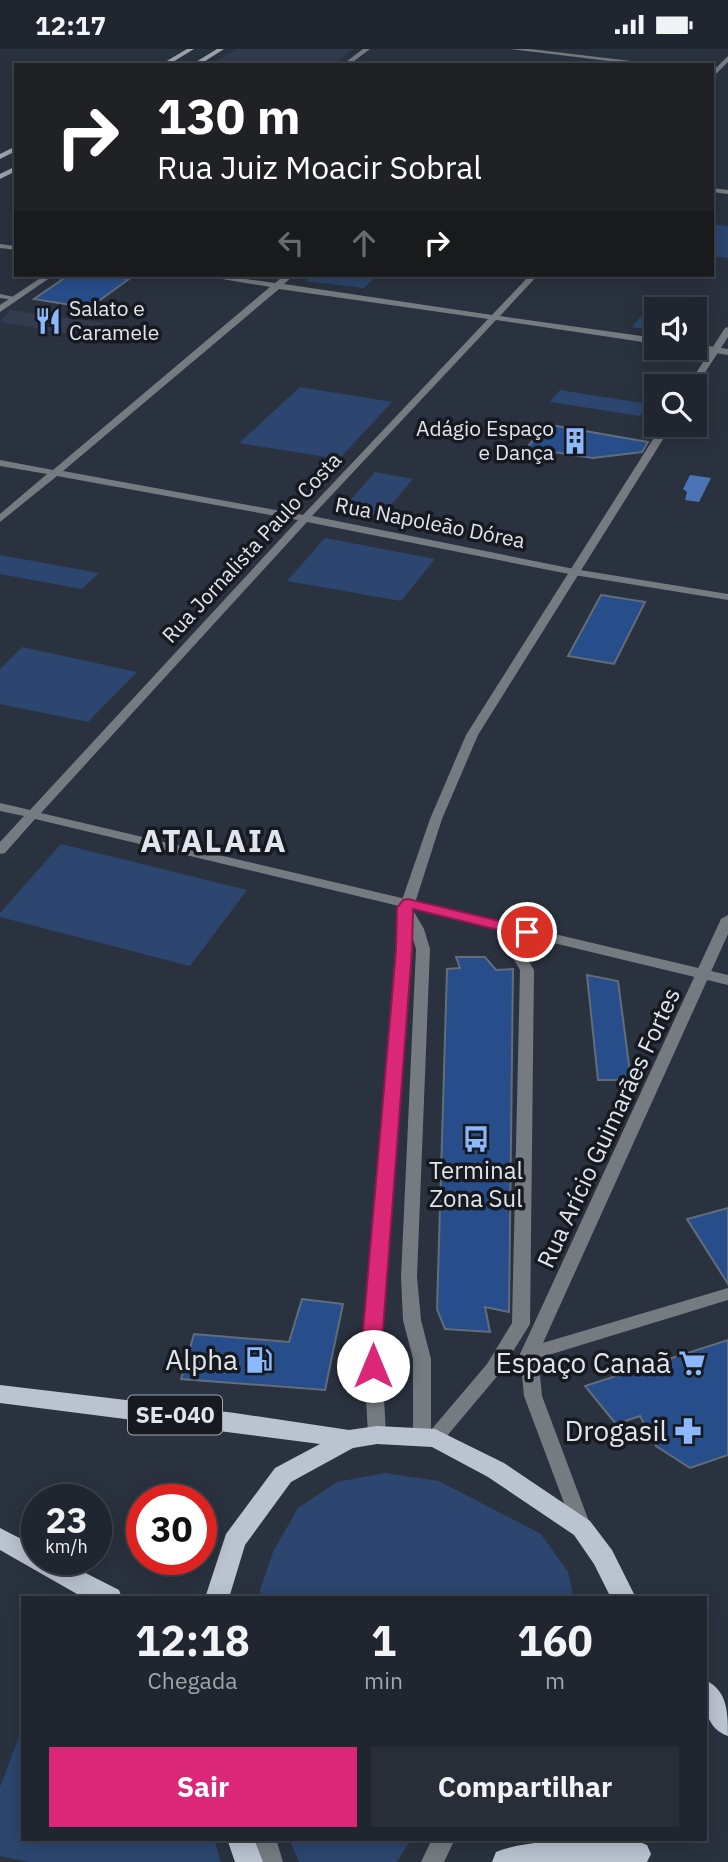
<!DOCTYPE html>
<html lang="pt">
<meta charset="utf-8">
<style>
body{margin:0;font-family:"IBM Plex Sans",sans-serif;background:#282e37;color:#f1f3f6;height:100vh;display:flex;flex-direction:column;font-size:26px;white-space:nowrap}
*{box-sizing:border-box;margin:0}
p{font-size:23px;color:#a2a5aa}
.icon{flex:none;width:38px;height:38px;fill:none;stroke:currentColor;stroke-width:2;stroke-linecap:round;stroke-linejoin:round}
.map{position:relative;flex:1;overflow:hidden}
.drawer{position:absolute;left:21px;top:1547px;width:686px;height:245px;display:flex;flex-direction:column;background:#20262f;border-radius:0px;box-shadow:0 4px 18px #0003,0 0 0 2px #3d434b}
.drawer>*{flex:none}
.banner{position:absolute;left:14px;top:14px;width:700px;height:214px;border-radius:0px;box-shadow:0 4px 18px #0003,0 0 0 2px #3d434b;background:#202124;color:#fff;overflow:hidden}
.tools{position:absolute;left:644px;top:248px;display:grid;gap:14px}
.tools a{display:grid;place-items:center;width:63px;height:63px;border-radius:0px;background:#20262f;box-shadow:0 4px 18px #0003,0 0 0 2px #3d434b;font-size:35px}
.speed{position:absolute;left:21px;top:1435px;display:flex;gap:14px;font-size:35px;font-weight:700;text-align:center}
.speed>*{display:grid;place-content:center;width:91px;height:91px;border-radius:50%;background:#20262f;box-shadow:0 4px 18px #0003,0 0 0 2px #3d434b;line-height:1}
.speed small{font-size:18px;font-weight:400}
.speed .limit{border:10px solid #d22;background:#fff;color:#111}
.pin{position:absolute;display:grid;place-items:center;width:60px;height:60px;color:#fff;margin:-30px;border:4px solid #fff;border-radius:50%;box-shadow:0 2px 7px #0007}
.me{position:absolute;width:77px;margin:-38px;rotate:0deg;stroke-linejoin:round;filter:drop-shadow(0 0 5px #0008)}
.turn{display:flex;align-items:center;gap:24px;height:147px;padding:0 28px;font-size:32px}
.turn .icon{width:91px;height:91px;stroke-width:2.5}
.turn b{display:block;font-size:49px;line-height:60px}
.lanes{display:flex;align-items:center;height:66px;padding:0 28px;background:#0003;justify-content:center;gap:35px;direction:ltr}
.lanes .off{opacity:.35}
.eta{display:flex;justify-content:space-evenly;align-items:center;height:119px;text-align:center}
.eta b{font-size:42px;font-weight:800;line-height:49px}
.primary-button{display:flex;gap:14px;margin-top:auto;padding:14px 28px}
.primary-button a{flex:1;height:80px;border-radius:0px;background:#db2777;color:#fff;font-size:28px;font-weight:800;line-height:80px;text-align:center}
.primary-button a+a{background:#282e37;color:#f1f3f6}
.status{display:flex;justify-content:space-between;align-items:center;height:49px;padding:0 35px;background:#20262f;direction:ltr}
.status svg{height:19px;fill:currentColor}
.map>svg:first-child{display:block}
.built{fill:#323c4e}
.green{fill:#2c466f}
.water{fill:#4b74b4}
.building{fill:#274e8b;stroke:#636c7a;stroke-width:2}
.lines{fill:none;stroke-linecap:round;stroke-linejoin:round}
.service{fill:#767b81;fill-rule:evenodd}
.minor{fill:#767b81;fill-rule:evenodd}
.tertiary{fill:#767b81;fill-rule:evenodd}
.secondary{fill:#9da4ae;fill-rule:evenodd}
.primary{fill:#bbc3d1;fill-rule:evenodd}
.route{fill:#db2777;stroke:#8e194d;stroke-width:2}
.labels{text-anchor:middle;stroke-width:7;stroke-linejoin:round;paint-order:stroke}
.far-poi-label{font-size:21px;fill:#e0e5ed;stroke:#161a20;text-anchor:start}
.far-street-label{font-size:21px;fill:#e0e5ed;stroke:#161a20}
.shield{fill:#161a20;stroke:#a3a8b0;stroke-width:2}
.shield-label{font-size:23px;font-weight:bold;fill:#e0e5ed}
.street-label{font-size:24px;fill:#e0e5ed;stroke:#161a20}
.poi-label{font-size:24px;fill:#e0e5ed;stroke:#161a20}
.near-poi-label{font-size:28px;fill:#e0e5ed;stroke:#161a20;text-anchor:end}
.district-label{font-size:32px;font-weight:bold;letter-spacing:2px;fill:#e0e5ed;stroke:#161a20}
</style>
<div class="status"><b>12:17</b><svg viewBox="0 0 49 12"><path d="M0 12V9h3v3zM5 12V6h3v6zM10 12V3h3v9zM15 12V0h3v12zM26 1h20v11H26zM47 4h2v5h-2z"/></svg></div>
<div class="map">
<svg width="728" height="1813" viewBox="0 0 728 1813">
<rect width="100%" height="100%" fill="#2a323f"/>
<!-- built -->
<path class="built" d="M236,0H354L332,16H209Z
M10,261L104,274L87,288L0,273Z"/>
<!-- green -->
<path class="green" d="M712,175L728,177V209L712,207Z
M312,226L375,229L364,239L305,232Z
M655,251L683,255L678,261H656V282L632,278Z
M300,338L392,353L339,410L239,394Z
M560,341L648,355L640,367L550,353Z
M375,423L413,430L379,470L340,463Z
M325,489L435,510L401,552L287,532Z
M0,506L99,524L82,540L0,525Z
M22,598L137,623L88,673L0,655V620Z
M61,795L247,841L190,917L0,868V864Z
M385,1424L439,1432L541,1485L568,1523L574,1549H262L260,1541L273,1503L298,1459L337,1433Z
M23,1677V1790H214L221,1813H30L0,1807V1738Z
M289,1790H411L397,1813H299Z"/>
<!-- water -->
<path class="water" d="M690,426L711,429L699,453L685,451L687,443L683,440Z"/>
<!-- building -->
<path class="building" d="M69,226H100L129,230L89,259L34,250Z
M545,375L648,393L642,403L593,409L527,399Z
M601,546L645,553L614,615L568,607Z
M456,908H485L496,921L513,920L509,1263L485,1258L490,1283L445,1280L437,1260L447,920L460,919Z
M587,926L618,932L631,1031H598Z
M728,1159V1235L687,1170Z
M302,1250L343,1255L325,1341L181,1330L194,1285L289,1293Z
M728,1291V1406L690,1419L656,1397L640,1367L616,1375L585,1337Z"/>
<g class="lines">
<!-- service -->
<path class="service" d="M0,245L19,249L15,251L0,249Z
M405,855L410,856L424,880L430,900L417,1228L421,1271L431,1310V1381L487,1315L512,1274L520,921L495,877L497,874H507L534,921L530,1275L499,1325L441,1394C434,1397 423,1397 416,1394L413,1389V1310L403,1271L401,1228L416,900L410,880L398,859Z"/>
<!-- minor -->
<path class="minor" d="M510,0H530L665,16H642Z
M728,7V13L712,29V23Z
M712,139L728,141V145L712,143Z
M0,195L16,197V201L0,199Z
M198,226H217L275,234L285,226H294L284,235L492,266L530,226H538L500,267L656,289V295L496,271L312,467L574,520L728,545V551L574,526L307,473L41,764L728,926V936L412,860L411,901L381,1293L386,1386L383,1391L377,1393L371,1391L368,1386L363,1293L399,857L35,770L5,804L0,805V793L24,767L0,762V754L30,761L298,471L57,427L0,473V465L47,425L0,417V411L53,421L270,238ZM279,240L488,270L303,466L63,422Z
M695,295L728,300V306L692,300L695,299Z
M728,1239V1251L529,1312L523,1310L520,1305L523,1300L529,1298Z"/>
<!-- tertiary -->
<path class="tertiary" d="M363,0H370L349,16H342Z
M45,226H54L0,263V256Z
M728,278V288L695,339L687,338L725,279Z
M662,376H672L478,686L442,770L415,854L413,857H403L401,854L430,770L466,686Z
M728,866V885L538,1305L542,1347L591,1478L589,1484L582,1486L575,1484L573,1478L524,1347L520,1305L721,870Z
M254,1790H276L283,1813H261Z
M432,1790H455L444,1813H421Z"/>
<!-- secondary -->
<path class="secondary" d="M187,0H194L168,16H160Z
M217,0H224L199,16H191Z
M16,97V102L0,110V105Z
M16,117V122L0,130V125Z"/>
<!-- primary -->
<path class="primary" d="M0,1336L235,1364L349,1381L377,1377L435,1380L504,1414L590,1472L612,1501L636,1549H611L594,1515L574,1486L488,1428L432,1398L377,1395L353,1399L291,1433L245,1496L229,1549H205L226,1485L275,1419L320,1395L0,1354Z
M0,1479L37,1498V1510H58L119,1541L122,1549H84L0,1501Z
M705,1631C728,1641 728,1665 728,1687C703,1678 705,1654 705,1631Z
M227,1790H254L263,1813H235Z
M637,1792L647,1796L651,1805L647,1813H492L496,1803C533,1788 597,1792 637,1792Z"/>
</g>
<!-- route -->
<path class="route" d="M408,850L533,880L535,883L527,888L413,860L412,901L382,1293L383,1317L380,1322L373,1325L366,1322L363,1317L362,1293L396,901L397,859L403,851Z"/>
<!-- icons -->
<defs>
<symbol id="restaurant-bare" viewBox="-9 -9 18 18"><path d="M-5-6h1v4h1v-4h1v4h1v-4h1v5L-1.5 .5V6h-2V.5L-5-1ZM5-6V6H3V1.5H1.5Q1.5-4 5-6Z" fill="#8db9fc" stroke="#161a20" stroke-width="2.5" paint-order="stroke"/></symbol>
<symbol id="building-bare" viewBox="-9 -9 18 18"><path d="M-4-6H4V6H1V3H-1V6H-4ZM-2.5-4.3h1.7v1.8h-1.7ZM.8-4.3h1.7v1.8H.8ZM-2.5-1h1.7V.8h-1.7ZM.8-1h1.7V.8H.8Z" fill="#8db9fc" stroke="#161a20" stroke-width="2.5" paint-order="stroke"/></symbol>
<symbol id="bus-bare" viewBox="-9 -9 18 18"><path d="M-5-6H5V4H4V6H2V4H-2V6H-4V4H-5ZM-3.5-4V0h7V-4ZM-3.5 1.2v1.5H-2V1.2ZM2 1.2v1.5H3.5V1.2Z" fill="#8db9fc" stroke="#161a20" stroke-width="2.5" paint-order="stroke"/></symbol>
<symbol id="fuel-bare" viewBox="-9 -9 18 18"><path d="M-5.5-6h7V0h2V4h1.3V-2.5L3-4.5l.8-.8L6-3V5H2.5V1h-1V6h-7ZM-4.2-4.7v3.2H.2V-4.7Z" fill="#8db9fc" stroke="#161a20" stroke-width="2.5" paint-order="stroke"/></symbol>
<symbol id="supermarket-bare" viewBox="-9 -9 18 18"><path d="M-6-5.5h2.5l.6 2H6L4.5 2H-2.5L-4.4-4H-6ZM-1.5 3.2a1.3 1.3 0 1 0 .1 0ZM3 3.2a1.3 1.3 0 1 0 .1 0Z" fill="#8db9fc" stroke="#161a20" stroke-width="2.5" paint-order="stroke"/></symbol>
<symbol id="pharmacy-bare" viewBox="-9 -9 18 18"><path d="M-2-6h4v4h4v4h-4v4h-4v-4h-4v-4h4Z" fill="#8db9fc" stroke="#161a20" stroke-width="2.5" paint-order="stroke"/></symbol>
</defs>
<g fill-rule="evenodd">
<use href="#restaurant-bare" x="29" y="253" width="38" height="38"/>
<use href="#building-bare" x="556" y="373" width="38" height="38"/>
<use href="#bus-bare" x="457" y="1071" width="38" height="38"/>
<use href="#fuel-bare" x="240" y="1292" width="38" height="38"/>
<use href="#supermarket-bare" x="673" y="1295" width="38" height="38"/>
<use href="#pharmacy-bare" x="669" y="1363" width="38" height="38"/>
</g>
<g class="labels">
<!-- far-poi labels -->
<g class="far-poi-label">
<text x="69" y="267">Salato e<tspan x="69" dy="24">Caramele</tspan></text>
<text x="554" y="387" text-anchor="end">Adágio Espaço<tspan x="554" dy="24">e Dança</tspan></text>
</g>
<!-- far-street labels -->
<g class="far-street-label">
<text transform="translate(430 474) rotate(11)" y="7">Rua Napoleão Dórea</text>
<text transform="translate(252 499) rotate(-47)" y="7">Rua Jornalista Paulo Costa</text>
</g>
<!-- shield labels -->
<rect class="shield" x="128" y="1346.5" width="94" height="39" rx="5"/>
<g class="shield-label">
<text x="175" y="1374">SE-040</text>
</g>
<!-- street labels -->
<g class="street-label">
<text transform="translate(609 1079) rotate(-65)" y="8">Rua Arício Guimarães Fortes</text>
</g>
<!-- poi labels -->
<g class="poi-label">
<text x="476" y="1130">Terminal<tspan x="476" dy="28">Zona Sul</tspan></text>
</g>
<!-- near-poi labels -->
<g class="near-poi-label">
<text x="238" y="1321">Alpha</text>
<text x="671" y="1324">Espaço Canaã</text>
<text x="667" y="1392">Drogasil</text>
</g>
<!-- district labels -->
<g class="district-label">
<text x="214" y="803">ATALAIA</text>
</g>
</g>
</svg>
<div class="tools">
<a><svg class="icon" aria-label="sound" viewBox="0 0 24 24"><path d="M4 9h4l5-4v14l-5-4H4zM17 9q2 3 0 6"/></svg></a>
<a><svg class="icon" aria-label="search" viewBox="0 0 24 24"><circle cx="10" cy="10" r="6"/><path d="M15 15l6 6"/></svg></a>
</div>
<div class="speed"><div>23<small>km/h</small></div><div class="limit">30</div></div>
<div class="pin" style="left:527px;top:883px;background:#d93025"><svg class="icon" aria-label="arrive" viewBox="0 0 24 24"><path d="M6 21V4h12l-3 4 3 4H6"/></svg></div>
<svg class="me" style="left:373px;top:1317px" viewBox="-20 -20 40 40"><circle r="19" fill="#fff"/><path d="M0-13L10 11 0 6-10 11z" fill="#db2777"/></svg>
<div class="banner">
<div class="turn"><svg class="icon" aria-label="right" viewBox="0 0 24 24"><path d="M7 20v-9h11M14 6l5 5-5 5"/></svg><div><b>130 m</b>Rua Juiz Moacir Sobral</div></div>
<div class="lanes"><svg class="icon off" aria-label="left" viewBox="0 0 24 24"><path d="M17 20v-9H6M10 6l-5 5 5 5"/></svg><svg class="icon off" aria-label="ahead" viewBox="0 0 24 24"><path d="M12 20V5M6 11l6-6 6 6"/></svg><svg class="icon" aria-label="right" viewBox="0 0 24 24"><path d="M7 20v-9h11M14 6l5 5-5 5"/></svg></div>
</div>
<section class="drawer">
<div class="eta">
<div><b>12:18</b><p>Chegada</p></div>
<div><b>1</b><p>min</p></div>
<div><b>160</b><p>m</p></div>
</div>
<div class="primary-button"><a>Sair</a><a>Compartilhar</a></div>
</section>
</div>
